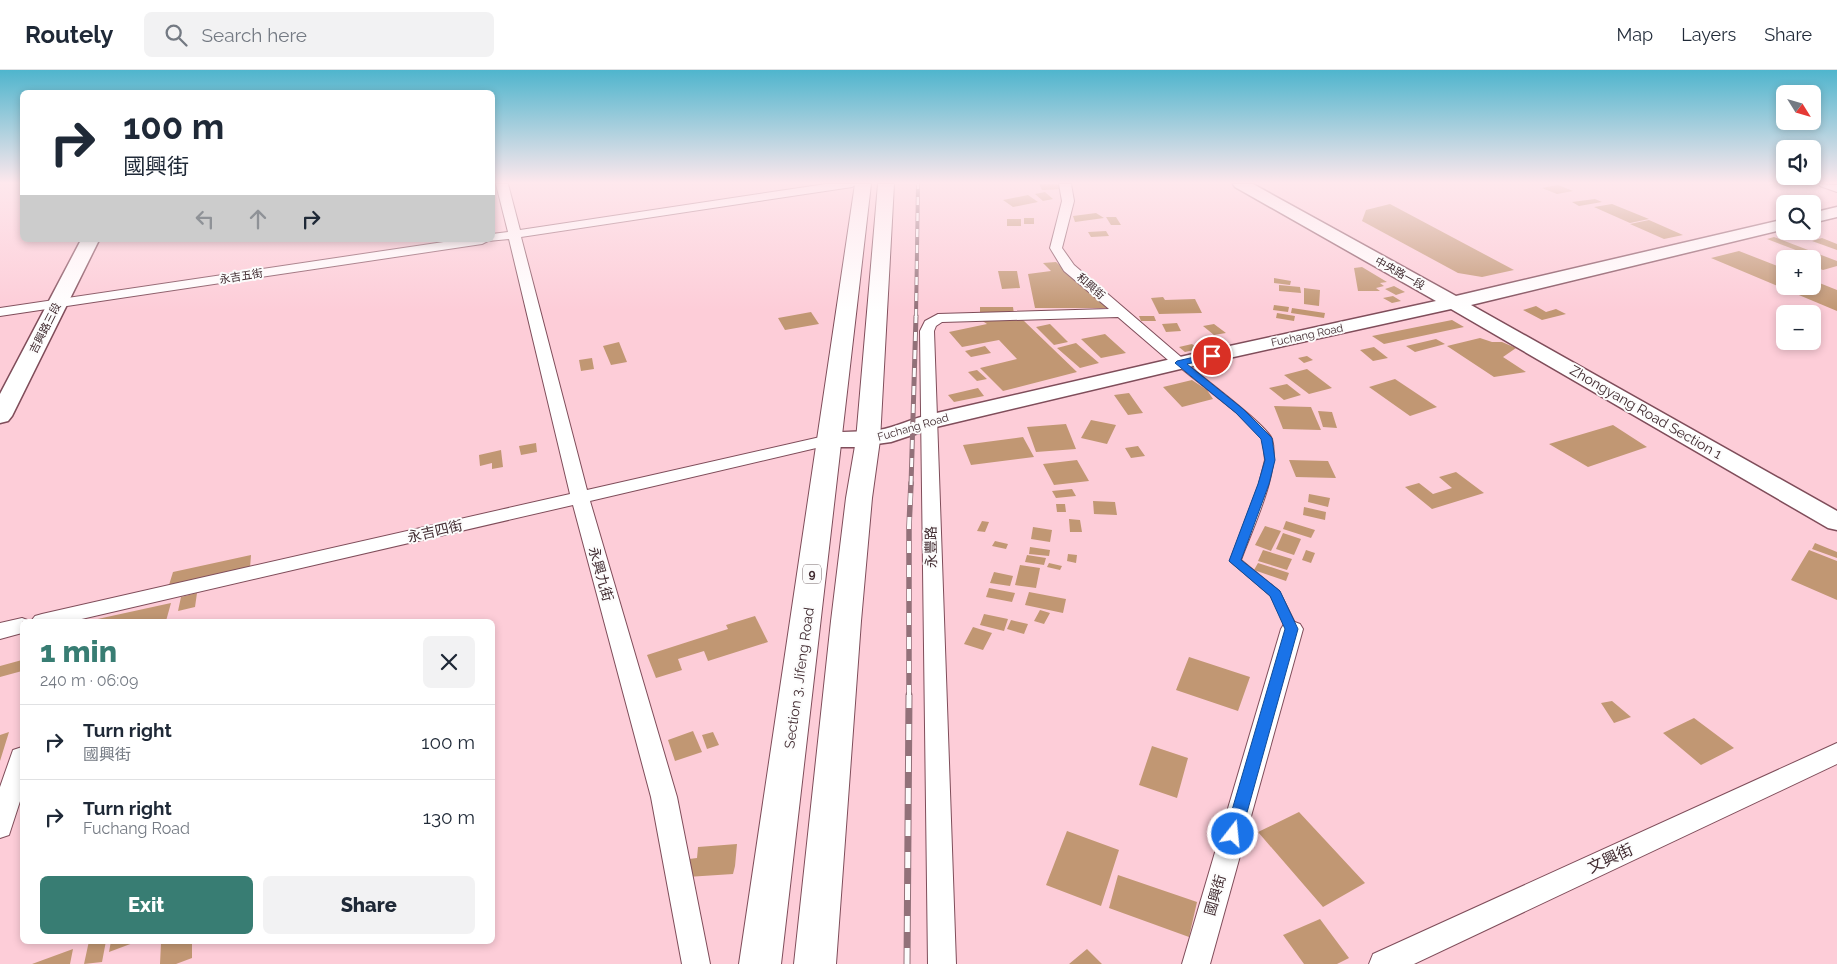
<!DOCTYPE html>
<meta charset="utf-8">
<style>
body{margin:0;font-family:Raleway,"Noto Sans TC",sans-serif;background:#f2f2f3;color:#1f2937;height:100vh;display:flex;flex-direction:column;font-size:19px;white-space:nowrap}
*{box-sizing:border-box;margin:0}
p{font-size:16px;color:#747a83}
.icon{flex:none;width:28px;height:28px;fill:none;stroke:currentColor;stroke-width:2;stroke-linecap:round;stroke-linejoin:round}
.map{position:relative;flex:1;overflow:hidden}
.panel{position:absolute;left:20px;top:549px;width:475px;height:325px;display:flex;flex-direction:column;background:#fff;border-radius:8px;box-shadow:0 2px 8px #0003}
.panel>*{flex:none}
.guide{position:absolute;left:20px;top:20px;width:475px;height:152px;border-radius:8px;box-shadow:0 2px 8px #0003;background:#fff;color:#1f2937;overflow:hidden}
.needle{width:32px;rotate:127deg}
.fabs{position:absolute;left:1776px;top:15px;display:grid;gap:10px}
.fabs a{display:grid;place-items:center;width:45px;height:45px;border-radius:8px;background:#fff;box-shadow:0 2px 8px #0003;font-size:25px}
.pin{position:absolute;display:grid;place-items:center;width:42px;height:42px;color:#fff;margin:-21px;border:2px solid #fff;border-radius:50%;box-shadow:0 1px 5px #0007}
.me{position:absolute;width:55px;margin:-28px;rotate:16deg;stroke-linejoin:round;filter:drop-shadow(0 0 4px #0008)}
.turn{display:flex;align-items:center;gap:18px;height:105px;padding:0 20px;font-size:22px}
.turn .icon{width:65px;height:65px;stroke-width:2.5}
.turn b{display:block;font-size:35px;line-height:42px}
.lanes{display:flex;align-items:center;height:48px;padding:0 20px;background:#0003;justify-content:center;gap:25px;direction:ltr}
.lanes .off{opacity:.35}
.round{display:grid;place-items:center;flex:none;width:52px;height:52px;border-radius:8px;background:#f2f2f3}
.headline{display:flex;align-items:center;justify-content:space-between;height:85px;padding:0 20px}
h1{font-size:30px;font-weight:800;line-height:38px;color:#387d73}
.action{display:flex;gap:10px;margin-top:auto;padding:10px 20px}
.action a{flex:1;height:58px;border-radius:8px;background:#387d73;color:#fff;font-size:20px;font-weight:800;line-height:58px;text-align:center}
.action a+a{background:#f2f2f3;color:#1f2937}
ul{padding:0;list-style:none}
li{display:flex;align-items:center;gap:15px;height:75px;padding:0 20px;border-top:1px solid #e0e1e3}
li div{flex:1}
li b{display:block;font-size:19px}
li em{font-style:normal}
header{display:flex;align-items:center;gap:30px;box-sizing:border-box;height:70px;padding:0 25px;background:#fff;border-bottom:1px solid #e0e1e3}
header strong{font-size:24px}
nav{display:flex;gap:28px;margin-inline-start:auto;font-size:18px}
.search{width:350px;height:45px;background:#f2f2f3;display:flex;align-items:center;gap:12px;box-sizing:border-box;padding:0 18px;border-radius:8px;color:#747a83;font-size:19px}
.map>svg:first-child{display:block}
.building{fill:#c19773}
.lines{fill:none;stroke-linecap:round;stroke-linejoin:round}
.lane-casing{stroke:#7f4d5a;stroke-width:2}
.street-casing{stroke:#7f4d5a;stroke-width:2}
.secondary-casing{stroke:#7f4d5a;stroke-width:3}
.primary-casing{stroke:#7f4d5a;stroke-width:2}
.lane{fill:#fff;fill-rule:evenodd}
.street{fill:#fff;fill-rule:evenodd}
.secondary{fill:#fff;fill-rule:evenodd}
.primary{fill:#fff;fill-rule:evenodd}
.rail-far3-casing{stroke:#927179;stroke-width:4}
.rail-far2-casing{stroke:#927179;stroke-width:5}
.rail-far1-casing{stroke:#927179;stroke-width:5.5}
.rail-casing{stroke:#927179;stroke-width:7}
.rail-far3{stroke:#fcfcfc;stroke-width:2.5;stroke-dasharray:8;stroke-linecap:butt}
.rail-far2{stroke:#fcfcfc;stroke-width:3;stroke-dasharray:9;stroke-linecap:butt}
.rail-far1{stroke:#fcfcfc;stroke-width:4;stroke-dasharray:12;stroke-linecap:butt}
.rail{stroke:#fcfcfc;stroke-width:5;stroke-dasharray:16;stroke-linecap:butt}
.route{fill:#1a73e8;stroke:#114b97}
.labels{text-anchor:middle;stroke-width:4;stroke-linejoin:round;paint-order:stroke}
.far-street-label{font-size:11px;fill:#412b30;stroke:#fcfcfc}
.shield{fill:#fcfcfc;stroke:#796a6d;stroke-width:1}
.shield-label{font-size:12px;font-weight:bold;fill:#412b30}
.street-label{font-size:14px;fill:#412b30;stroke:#fcfcfc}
.near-street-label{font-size:16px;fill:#412b30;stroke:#fcfcfc}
</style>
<header>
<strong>Routely</strong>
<div class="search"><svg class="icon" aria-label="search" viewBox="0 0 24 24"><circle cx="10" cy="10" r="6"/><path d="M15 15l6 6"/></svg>Search here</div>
<nav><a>Map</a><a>Layers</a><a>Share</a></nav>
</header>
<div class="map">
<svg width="1837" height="894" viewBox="0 0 1837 894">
<rect width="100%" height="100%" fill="#fdcdd8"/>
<!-- building -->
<path class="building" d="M1039,114H1057L1062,119L1042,120Z
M1558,115L1573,121L1557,124L1542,118Z
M1045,122L1053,129L1043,131L1035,124Z
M1028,125L1038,132L1013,137L1003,130Z
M1595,129L1602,132L1579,136L1572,132Z
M1390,134L1514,200L1482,207L1458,203L1362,151L1366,140Z
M1612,134L1649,149L1630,153L1594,137Z
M1096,143L1104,148L1075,152L1073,146Z
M1106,147H1116L1121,155H1111Z
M1024,148H1034V154H1024Z
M1007,149H1021V156H1007Z
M1649,150L1683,165L1664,169L1630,154Z
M1106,161L1109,166L1091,167L1088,162Z
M1774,167L1837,191V196L1823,200L1812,196V189H1793L1787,186L1801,182L1767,169Z
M1822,168L1837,174V180L1812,171Z
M1739,181L1785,199V216H1812V210L1837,220V241L1711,188Z
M1056,192L1107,238H1035L1028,204L1051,201L1043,193Z
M1362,197L1387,212L1380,213L1384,216L1376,218L1380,221H1358L1354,198Z
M998,201H1017L1020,218L1002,219Z
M1274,208L1291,211L1290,215L1274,213Z
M1279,215L1300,217L1301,223L1279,221Z
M1394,216L1405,222L1396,225L1385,219Z
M1304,218L1320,220L1319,236L1304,234Z
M1393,226L1401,231L1392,233L1383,228Z
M1163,227L1165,230L1195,229L1202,243L1159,244L1151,228Z
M1274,235L1289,237L1288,242L1273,240Z
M1536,236L1546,242L1556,239L1566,244L1542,250L1523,240Z
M980,237H1013L1014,244H980Z
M1292,238L1325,243L1324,248L1291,243Z
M811,242L819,254L785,260L778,248Z
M1277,243L1295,246L1294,251L1276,248Z
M1139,246H1154L1156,251H1141Z
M981,250H1023L1077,302L1003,321L980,298L1017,289L999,270L962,277L949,262L987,254Z
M1452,250L1464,257L1384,274L1372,266Z
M1177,253L1181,261L1166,262L1162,254Z
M1050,254L1068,272L1054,275L1036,257Z
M1214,254L1226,263L1214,265L1203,256Z
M1105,264L1126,283L1101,288L1081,269Z
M1480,268L1492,272H1502L1516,278L1503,287L1526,302L1494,307L1447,276Z
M1436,269L1445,274L1415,282L1406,276Z
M619,272L627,292L611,295L603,276Z
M1076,273L1099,293L1080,298L1057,278Z
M1192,274L1198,279L1185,282L1179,277Z
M985,276L991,283L971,287L965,281Z
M1374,277L1388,288L1373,291L1360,280Z
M1307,286L1313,290L1304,293L1298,288Z
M592,288L594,299L581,301L579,290Z
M1307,299L1332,318L1309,324L1284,305Z
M977,300L987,309L977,311L968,302Z
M1395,309L1437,337L1410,346L1369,317Z
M1192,310L1207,320L1213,329L1182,337L1163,317Z
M1287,314L1301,325L1284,330L1269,318Z
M978,318L984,326L954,332L948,325Z
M1129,323L1143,343L1128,345L1114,325Z
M1274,336L1311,337L1321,360L1283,359Z
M1318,341L1332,342L1337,358L1323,357Z
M1091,350L1116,355L1107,374L1081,368Z
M1066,354L1076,379L1036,382L1027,357Z
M1613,355L1647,377L1588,397L1549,374Z
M1023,367L1034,387L971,395L963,375Z
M536,373L537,382L521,385L519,376Z
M1138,376L1145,386L1131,388L1125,378Z
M501,380L503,397L492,399V393L480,396L479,385Z
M1077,390L1089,411L1054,415L1043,394Z
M1289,390L1328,391L1336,408L1296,407Z
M1456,402L1484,423L1432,439L1405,417L1419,413L1433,424L1452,418L1439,407Z
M1072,419L1076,426L1056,428L1052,421Z
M1309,424L1330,428L1328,437L1308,432Z
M1093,431L1115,432L1117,445L1094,444Z
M1056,434H1065L1066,442H1057Z
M1304,437L1326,442L1325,450L1303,445Z
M1069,449L1080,450L1082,462H1070Z
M982,451L989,452L985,462L977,461Z
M1286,451L1315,460L1311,468L1283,459Z
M1265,456L1281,461L1271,481L1255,475Z
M1033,457L1052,460L1050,472L1031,469Z
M1283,463L1301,469L1294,485L1276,479Z
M995,471L1008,474L1006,479L992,476Z
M1815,473L1837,482V488L1812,479Z
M1030,477L1050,480L1049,486L1029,484Z
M1263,480L1292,489L1287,500L1258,491Z
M1306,480L1315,483L1311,493L1302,490Z
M1809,480L1837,491V530L1791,510Z
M1068,484L1077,485L1076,493L1067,491Z
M251,485L250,498L169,515L173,502Z
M1027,485L1046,488L1044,495L1025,492Z
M1049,493L1062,496L1060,500L1047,497Z
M1258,493L1289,503L1286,511L1254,500Z
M1020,495L1040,498L1036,518L1015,515Z
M994,502L1013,506L1010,516L990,513Z
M989,518L1015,523L1012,532L986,527Z
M1029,522L1066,529L1063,543L1025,535Z
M197,523L195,537L178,541L181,527Z
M171,533L166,551H93V550Z
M1040,540L1050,543L1044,554L1034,551Z
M984,544L1008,549L1004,561L980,555Z
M755,546L768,572L708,591L704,581L678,589L682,600L656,608L647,585L728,559L726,555Z
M1011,550L1028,554L1024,564L1007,559Z
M973,557L992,563L983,580L964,574Z
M1189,587L1250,607L1238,641L1176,620Z
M22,590V601L0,607V596Z
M1612,631L1631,647L1614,653L1601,633Z
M1694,648L1734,678L1701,695L1663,663Z
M693,661L702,682L675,691L668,670Z
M9,662L0,691V665Z
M713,662L719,675L707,679L702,665Z
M1152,676L1188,688L1177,728L1139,715Z
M1299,742L1365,813L1323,837L1258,762Z
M1067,761L1119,780L1101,836L1046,815Z
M737,774L735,796L733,804L687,807L689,789L697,788L698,777Z
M1118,805L1197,832L1189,867L1109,838Z
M1320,849L1349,888L1337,894H1304L1283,865Z
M89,871H106L102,892L84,894Z
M111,871H134L133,873L109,882Z
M166,871H192V888L176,894H160L161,873Z
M73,879L70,894H32Z
M1087,879L1102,894H1069Z"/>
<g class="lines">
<defs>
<path id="lane" d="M1177,291H1183C1198,304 1267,355 1272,369C1281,401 1252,459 1241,490L1279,521L1298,559L1296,562H1288L1271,526L1230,491L1259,414L1265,390L1263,369L1237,343L1177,295Z"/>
<path id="street" d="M496,114H508L520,160L826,114H857L852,117L521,167L587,420L829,365L835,366L838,370L835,374L829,375L590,431L677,727L710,894H682L651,727L573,435L73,551H31L35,546L42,544L570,424L509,169L488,171L482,174L0,246V238L457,170H492V164L508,162Z
M1059,114H1071L1074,131L1062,178L1074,195L1188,293L1185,296H1175L1118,247L942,252L936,256L934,261L956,894H928L920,261L925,251L938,244L1109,239L1064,201L1050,178L1062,131Z
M1819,114L1837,115V122L1820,116Z
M22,548L30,551H22V563L0,569V553Z
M1292,551L1300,554L1303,559L1210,894H1182L1281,559L1284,554Z
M1837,673V694L1414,894H1369L1373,884Z
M22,677V725L9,765L0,768V717L13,680Z"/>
<path id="secondary" d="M1233,114H1253L1456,226L1785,149V159L1471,235L1837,441V460L1828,458L1451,239L1193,296L936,357L891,372L855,377H829L821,375L817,370L821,365C839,360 860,363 879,360C896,357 911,349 928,345L1193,284L1436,231L1235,117Z
M1837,137V147L1812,153V143Z
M81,170H99L12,346L8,351L0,353V324Z"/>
<path id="primary" d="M855,114H871L781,894H739Z
M878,114H894L880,370L872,428L861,551L836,894H794L831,551L846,428L856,370Z"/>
</defs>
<!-- lane casing -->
<use href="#lane" class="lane-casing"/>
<!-- street casing -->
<use href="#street" class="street-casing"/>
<!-- secondary casing -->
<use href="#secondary" class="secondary-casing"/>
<!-- primary casing -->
<use href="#primary" class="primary-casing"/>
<!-- lane -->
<use href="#lane" class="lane"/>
<!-- street -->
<use href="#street" class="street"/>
<!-- secondary -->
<use href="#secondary" class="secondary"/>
<!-- primary -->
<use href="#primary" class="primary"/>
<defs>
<path id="rail-far3" d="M916,247L918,114"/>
<path id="rail-far2" d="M911,415L916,246"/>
<path id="rail-far1" d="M909,627V457L911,413"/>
<path id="rail" d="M907,894L909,625"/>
</defs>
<!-- rail-far3 casing -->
<use href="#rail-far3" class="rail-far3-casing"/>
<!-- rail-far2 casing -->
<use href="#rail-far2" class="rail-far2-casing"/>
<!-- rail-far1 casing -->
<use href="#rail-far1" class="rail-far1-casing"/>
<!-- rail casing -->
<use href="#rail" class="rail-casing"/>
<!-- rail-far3 -->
<use href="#rail-far3" class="rail-far3"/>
<!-- rail-far2 -->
<use href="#rail-far2" class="rail-far2"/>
<!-- rail-far1 -->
<use href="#rail-far1" class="rail-far1"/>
<!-- rail -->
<use href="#rail" class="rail"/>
</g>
<!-- sky -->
<linearGradient id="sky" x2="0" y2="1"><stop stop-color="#4fb5cd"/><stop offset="0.47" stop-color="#fee8ed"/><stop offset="1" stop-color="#fee8ed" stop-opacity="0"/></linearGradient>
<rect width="1837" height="240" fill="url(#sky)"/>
<!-- route -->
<path class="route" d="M1212,283L1216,286L1215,288L1187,294L1243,339L1272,368L1275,390L1269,414L1241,490L1280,521L1298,559L1241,764L1238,769L1233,771L1227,769L1225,764L1285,559L1270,526L1229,491L1258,414L1265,390L1261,369L1236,343L1175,293L1177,291Z"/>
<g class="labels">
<!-- far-street labels -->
<g class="far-street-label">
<text transform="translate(1400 203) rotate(29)" y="4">中央路一段</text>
<text transform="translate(241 206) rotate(-9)" y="4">永吉五街</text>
<text transform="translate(1091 216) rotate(41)" y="4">和興街</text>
<text transform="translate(45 258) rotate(-63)" y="4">吉興路三段</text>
<text transform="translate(1307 265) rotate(-12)" y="4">Fuchang Road</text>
<text transform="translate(913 357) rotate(-16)" y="4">Fuchang Road</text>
</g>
<!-- shield labels -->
<rect class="shield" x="803" y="494.5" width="18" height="19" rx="4"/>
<g class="shield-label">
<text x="812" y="508">9</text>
</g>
<!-- street labels -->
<g class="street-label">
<text transform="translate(1646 342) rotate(30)" y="5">Zhongyang Road Section 1</text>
<text transform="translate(435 461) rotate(-13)" y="5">永吉四街</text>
<text transform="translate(931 477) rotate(-91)" y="5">永豐路</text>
<text transform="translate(601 504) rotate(74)" y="5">永興九街</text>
<text transform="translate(799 608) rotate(-82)" y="5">Section 3, Jifeng Road</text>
<text transform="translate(1215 825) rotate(-74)" y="5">國興街</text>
</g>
<!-- near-street labels -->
<g class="near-street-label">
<text transform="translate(1610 788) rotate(-25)" y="6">文興街</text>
</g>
</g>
</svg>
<div class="fabs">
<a><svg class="needle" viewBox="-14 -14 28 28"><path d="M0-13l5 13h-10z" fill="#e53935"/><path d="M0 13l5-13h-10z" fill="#747a83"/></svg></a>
<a><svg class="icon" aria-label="sound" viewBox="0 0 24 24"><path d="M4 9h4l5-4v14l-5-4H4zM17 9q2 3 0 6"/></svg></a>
<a><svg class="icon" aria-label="search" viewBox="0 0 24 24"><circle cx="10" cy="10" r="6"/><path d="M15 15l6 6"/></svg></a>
<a>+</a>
<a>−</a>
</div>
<div class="pin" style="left:1212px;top:286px;background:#d93025"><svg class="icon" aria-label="arrive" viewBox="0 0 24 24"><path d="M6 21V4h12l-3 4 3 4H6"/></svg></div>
<svg class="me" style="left:1233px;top:764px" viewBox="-20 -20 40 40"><circle r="17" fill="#1a73e8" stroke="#fff" stroke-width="3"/><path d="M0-11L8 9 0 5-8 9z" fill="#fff"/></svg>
<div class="guide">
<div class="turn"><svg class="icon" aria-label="right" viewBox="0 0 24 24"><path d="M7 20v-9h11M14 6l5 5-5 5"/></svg><div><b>100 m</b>國興街</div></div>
<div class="lanes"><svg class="icon off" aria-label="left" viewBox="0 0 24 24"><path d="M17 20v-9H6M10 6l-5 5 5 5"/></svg><svg class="icon off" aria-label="ahead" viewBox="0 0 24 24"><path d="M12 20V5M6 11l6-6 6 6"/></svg><svg class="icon" aria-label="right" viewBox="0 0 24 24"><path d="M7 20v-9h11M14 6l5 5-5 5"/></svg></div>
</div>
<section class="panel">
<div class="headline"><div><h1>1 min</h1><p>240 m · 06:09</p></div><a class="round"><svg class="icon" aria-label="close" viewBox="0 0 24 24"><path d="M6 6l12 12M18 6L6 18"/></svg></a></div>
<ul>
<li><svg class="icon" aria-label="right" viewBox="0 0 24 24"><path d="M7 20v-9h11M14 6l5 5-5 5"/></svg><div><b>Turn right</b><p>國興街</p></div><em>100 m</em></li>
<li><svg class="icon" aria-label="right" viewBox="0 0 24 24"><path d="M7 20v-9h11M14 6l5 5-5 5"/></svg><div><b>Turn right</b><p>Fuchang Road</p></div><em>130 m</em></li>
</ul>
<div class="action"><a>Exit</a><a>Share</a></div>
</section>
</div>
